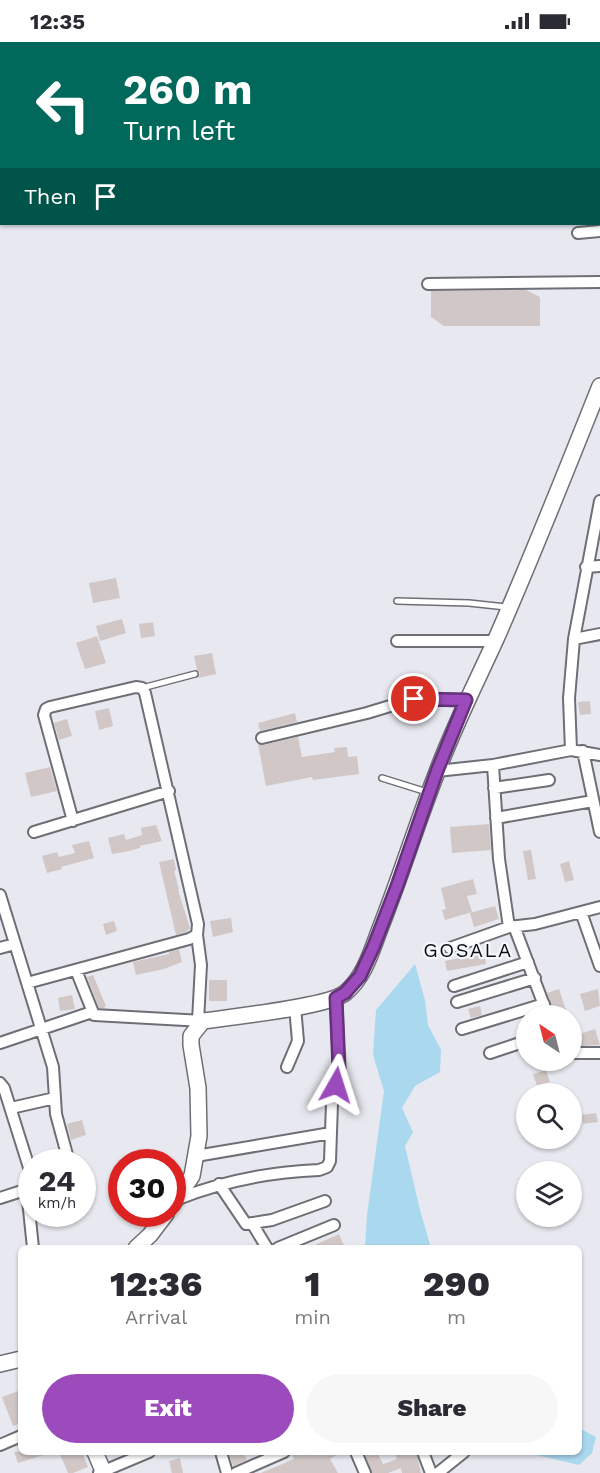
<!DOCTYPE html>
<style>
body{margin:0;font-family:"Work Sans",sans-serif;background:#f7f7f7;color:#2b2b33;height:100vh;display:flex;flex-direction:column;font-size:22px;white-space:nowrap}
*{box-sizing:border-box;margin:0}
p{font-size:20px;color:#7c7c81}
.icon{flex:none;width:33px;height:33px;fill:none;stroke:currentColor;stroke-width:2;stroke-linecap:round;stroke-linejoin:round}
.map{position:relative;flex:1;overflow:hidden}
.panel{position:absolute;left:18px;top:1203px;width:564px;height:210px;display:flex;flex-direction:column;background:#fff;border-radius:9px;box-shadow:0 2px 4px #0004}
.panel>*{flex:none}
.banner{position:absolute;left:0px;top:0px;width:600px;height:183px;box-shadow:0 2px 4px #0004;background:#00695c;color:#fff;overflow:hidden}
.needle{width:39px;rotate:325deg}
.tools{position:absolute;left:516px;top:963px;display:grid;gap:12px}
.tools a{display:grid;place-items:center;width:66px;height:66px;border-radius:50%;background:#fff;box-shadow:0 2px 4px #0004;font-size:30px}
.speed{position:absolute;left:18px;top:1107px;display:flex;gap:12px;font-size:30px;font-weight:700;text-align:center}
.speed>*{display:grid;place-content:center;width:78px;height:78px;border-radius:50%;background:#fff;box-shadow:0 2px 4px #0004;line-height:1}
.speed small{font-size:15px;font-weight:400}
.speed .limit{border:9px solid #d22;background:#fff;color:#111}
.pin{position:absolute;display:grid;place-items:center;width:51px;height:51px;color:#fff;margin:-26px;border:3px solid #fff;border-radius:50%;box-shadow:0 2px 6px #0007}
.me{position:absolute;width:66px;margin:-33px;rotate:6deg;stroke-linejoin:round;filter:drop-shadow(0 0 4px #0008)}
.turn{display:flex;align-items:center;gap:21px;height:126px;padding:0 24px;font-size:27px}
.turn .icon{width:78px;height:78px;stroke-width:2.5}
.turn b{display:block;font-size:42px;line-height:51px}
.then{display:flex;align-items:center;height:57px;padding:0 24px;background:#0003;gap:12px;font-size:22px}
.eta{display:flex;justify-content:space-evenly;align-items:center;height:102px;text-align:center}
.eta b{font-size:36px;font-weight:800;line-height:42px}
.button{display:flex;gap:12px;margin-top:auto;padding:12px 24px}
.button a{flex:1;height:69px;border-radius:36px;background:#9b4bbb;color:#fff;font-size:24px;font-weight:800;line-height:69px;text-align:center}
.button a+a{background:#f7f7f7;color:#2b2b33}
.status{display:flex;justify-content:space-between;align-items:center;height:42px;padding:0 30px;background:#fff;direction:ltr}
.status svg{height:16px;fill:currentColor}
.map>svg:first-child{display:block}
.water{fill:#aad8ef}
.building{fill:#d0c7c6}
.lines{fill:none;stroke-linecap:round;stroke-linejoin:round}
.lane-casing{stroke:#6e6f75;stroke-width:8}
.street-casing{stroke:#6e6f75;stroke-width:14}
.secondary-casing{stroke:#6e6f75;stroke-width:18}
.lane{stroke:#fff;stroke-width:5}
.street{stroke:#fff;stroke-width:10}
.secondary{stroke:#fff;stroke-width:15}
.route-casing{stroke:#65317a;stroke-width:15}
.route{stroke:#9b4bbb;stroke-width:10}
.labels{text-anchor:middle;stroke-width:4.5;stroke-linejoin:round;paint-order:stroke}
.quarter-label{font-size:20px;letter-spacing:1.5px;fill:#0e0e10;stroke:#f5f7fe}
</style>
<div class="status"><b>12:35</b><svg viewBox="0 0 49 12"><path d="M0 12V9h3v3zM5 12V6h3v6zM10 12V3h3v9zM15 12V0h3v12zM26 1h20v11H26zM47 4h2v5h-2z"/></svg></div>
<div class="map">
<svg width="600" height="1431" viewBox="0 0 600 1431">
<rect width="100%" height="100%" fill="#e8e9f0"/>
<!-- water -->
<path class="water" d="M415,922L425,958L428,983L441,1008L440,1030L415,1044L402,1066L413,1090L405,1104L420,1168L431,1206H365L367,1173L384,1049L373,1013L376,968Z
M579,1386L596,1395L592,1411L579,1423L524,1410H579Z"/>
<!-- building -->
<path class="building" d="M526,248L540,255V284H444L431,275V249Z
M116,536L120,556L93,561L89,541Z
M122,577L126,591L100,599L96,584Z
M153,580L155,594L141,596L139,582Z
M97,594L106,621L85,627L76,601Z
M212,611L216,632L199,636L200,631L197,628L194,614Z
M590,659L591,672L580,673L578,660Z
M109,666L113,684L99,688L95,669Z
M295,671L297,680L260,689L258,681Z
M67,677L72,694L59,698L54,681Z
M298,695L302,715L335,710L334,706L347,705L348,715L357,714L359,732L313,738L312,735L266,744L258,702L264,703Z
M50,725L57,749L31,755L25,731Z
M489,782L491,808L452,811L450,785Z
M156,783L162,799L140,804V806L129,809L112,812L108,796L124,792L126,798L142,793L141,786Z
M89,799L94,816L61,825L62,827L47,831L42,814L57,810L59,815L75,811L72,803Z
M531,808L536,837L528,838L523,809Z
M174,817L176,828L174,829L179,847L178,848L190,886L186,890L176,893L159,820Z
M569,819L574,838L565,840L560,822Z
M473,837L477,852L467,854L472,870L445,878L442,868L446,867L441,846Z
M495,864L499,877L474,885L470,871Z
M231,876L233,890L213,895L210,879Z
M114,879L117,889L106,893L103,882Z
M179,907L182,920L164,927L136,933L133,920L169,912V910Z
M484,911L486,922L447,929L445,919Z
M93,933L106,964L104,966H99L87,935Z
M209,938H227V959H209Z
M559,947L568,974H555L547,951Z
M598,947L600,964L585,969L580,952Z
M72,953L75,967L60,969L58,956Z
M480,964L482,973L471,976L468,967Z
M595,987L600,1003L580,1004L577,993Z
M546,1028L550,1040L537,1044L533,1032Z
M596,1071L598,1080L583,1082L582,1073Z
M82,1078L86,1093L71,1098L67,1082Z
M339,1192L345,1206H308Z
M21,1348V1381L13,1384L2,1355Z
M14,1410H47V1412L18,1421Z
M59,1410H82L88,1425L73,1431H68Z
M229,1410H243L247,1418L233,1424Z
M291,1410H304L306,1414L313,1410H342L330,1417L338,1431H261L294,1417Z
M364,1410H377L383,1422L397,1417L395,1410H416L421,1431H402L401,1426L388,1431H372Z
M180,1416L183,1431H172L169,1419Z"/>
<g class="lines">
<defs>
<path id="lane" d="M397,559L469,561L506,565
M142,646L195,632
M382,736L427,750"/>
<path id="street" d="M578,191L600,189
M428,242L600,240
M586,525L600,524
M574,597L600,592
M397,599H495
M262,696L367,671L413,657L466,658
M571,708L569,656L574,597L600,459
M583,709L600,790
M493,723L499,817L509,885
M437,729L493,723L571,708L600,713
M494,746L549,738
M496,776L593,759
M34,790L169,749
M0,853L53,1025L56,1072L69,1120
M581,870L600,924
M514,884L548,974
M197,893L201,923L198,979
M0,906L15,902
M450,906L509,885L535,882L600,865
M76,928L94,973L203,979
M27,941L189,897L197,893L198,882L145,651L142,646L136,645L50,665L46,667L44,673L73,779
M454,944L528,920
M457,960L535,936
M462,987L544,962
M0,1001L92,970
M490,1011L526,999
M572,1011H600
M287,1025L298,999L295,965
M0,1041L4,1046L32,1135
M11,1066L55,1056
M196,1114L331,1091
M219,1142L246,1182L272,1178L325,1159
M27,1148L33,1206
M0,1156L31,1146
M178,1157C223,1139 270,1130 319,1128L327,1125L330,1119L332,1061L339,1026L336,956
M252,1181L267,1206
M278,1206L334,1183
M0,1403L21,1394
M221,1410L227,1431
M356,1410L365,1431
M423,1410L431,1431
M99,1431L149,1410
M236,1431L284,1410
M438,1431L464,1410"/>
<path id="secondary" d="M172,1163L192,1134L199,1094L198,1046L191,1003V994L203,979C230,975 328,965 345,951C365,935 372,907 381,884C401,833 417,781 437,730C454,684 476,641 496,597C533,513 566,429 600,344
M136,1206L150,1193L166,1172
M0,1322L21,1317
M95,1410L104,1431"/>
</defs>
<!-- lane casing -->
<use href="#lane" class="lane-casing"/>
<!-- street casing -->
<use href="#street" class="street-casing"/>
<!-- secondary casing -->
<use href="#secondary" class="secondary-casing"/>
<!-- lane -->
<use href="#lane" class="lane"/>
<!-- street -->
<use href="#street" class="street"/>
<!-- secondary -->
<use href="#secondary" class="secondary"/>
</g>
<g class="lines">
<defs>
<path id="route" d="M336,1043L339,1026L336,956L345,951L360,934L373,906L397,844L437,729L466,658L414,657"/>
</defs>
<!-- route casing -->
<use href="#route" class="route-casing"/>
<!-- route -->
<use href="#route" class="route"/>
</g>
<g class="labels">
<!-- quarter labels -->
<g class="quarter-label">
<text x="468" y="915">GOSALA</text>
</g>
</g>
</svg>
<div class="tools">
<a><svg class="needle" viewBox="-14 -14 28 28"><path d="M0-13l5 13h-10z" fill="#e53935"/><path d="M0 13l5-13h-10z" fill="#7c7c81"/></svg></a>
<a><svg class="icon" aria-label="search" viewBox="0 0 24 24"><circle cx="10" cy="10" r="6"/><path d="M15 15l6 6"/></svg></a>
<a><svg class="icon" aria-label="layers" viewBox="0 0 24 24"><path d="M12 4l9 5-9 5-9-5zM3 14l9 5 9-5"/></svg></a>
</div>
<div class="speed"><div>24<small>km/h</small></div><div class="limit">30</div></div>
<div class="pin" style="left:414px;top:657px;background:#d93025"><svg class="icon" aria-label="arrive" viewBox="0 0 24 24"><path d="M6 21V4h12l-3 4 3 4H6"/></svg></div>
<svg class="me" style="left:336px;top:1043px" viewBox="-20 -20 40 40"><path d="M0-17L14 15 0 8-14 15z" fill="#9b4bbb" stroke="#fff" stroke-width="4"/></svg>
<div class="banner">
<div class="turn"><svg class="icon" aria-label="left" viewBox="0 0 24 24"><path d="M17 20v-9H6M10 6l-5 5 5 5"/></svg><div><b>260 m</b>Turn left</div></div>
<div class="then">Then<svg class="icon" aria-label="arrive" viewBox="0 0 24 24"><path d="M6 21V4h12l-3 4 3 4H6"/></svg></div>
</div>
<section class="panel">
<div class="eta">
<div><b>12:36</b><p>Arrival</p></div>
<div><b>1</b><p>min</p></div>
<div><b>290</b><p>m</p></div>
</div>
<div class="button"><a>Exit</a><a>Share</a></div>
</section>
</div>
